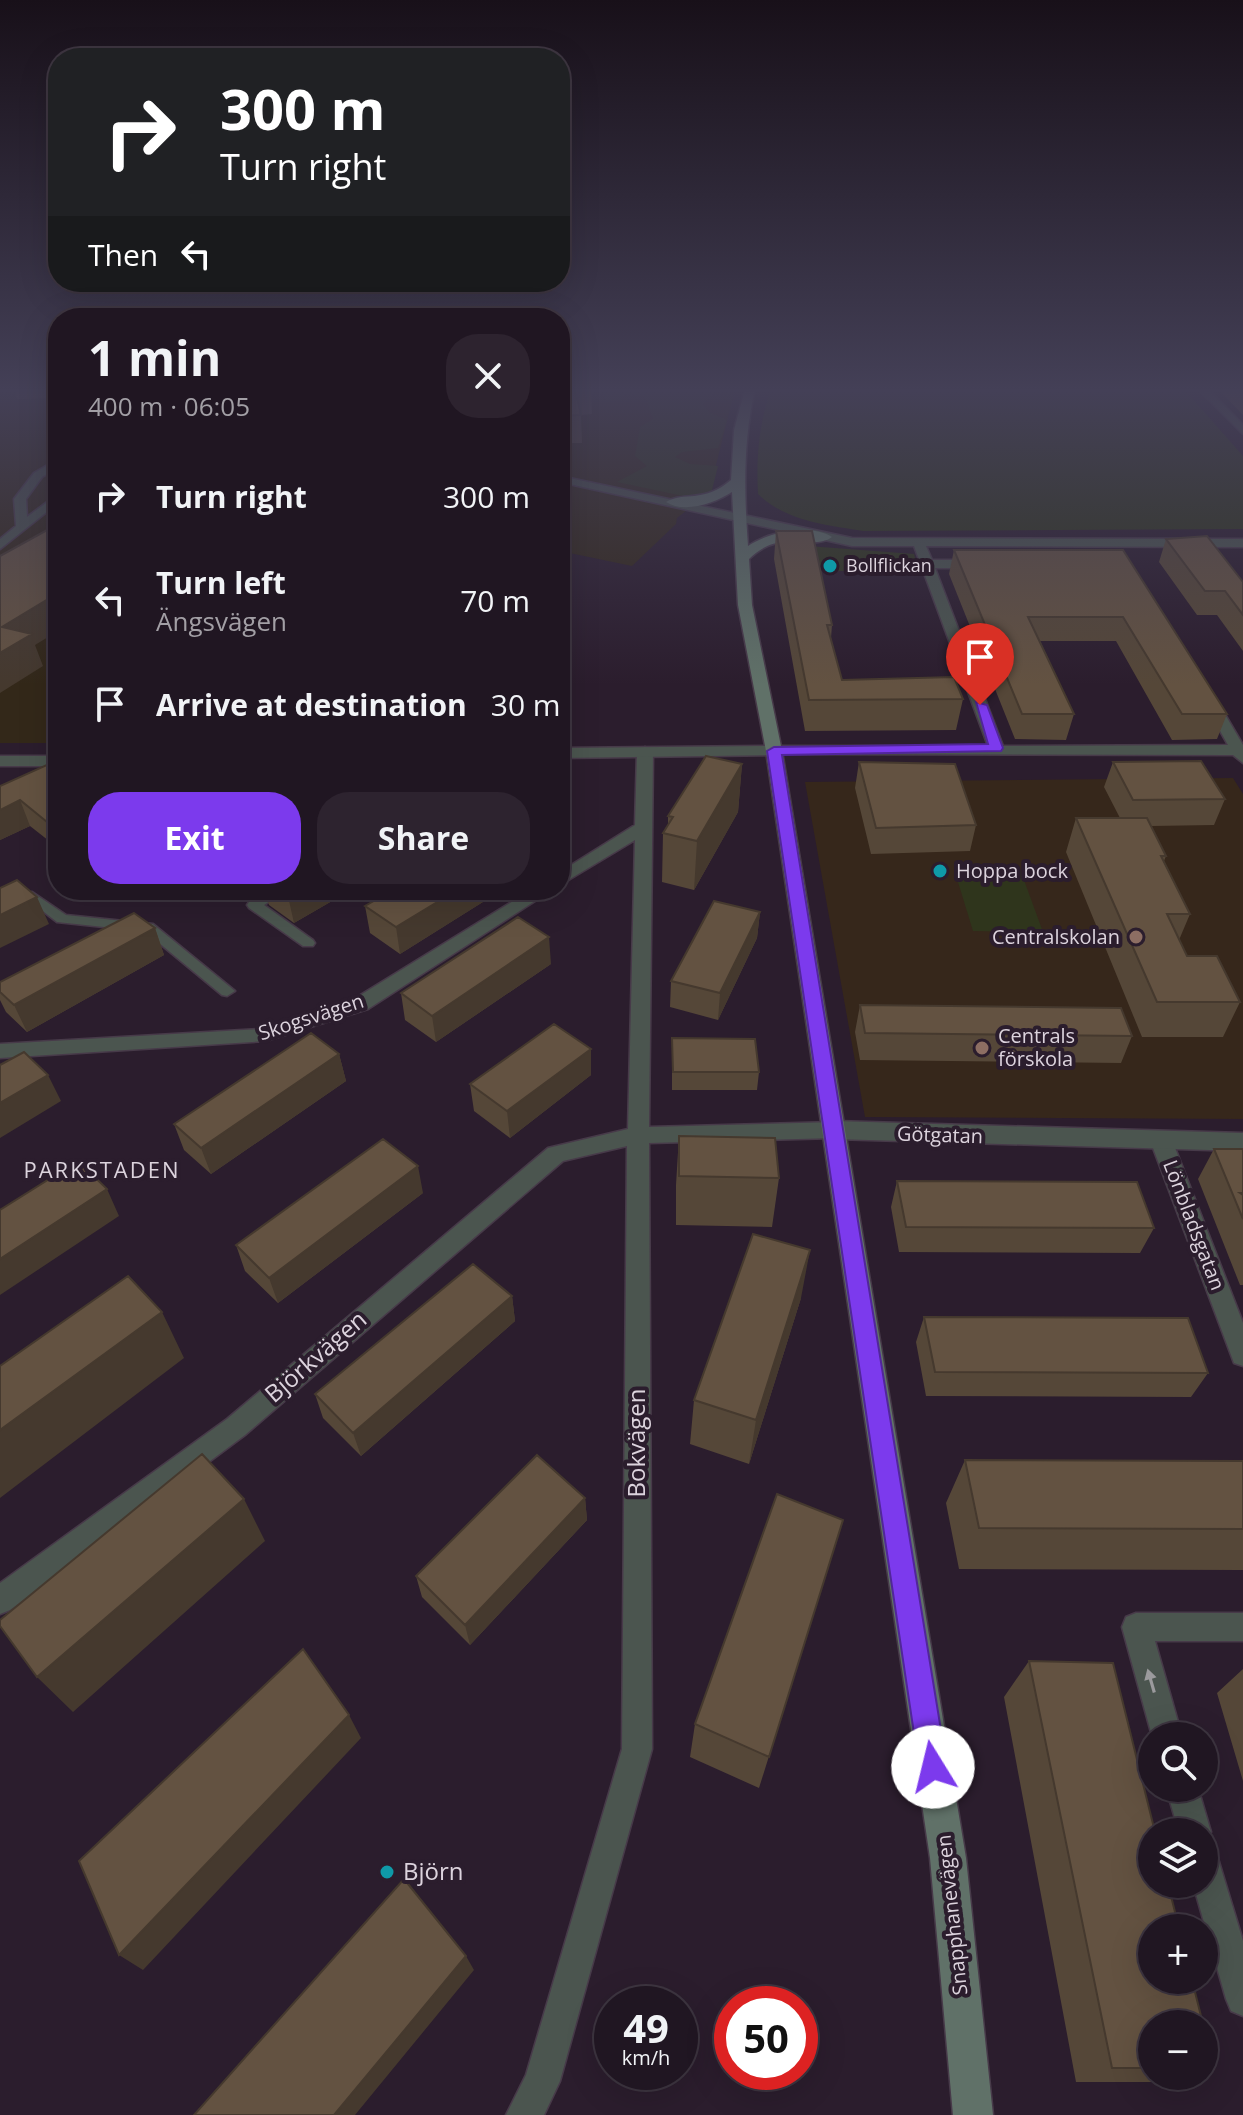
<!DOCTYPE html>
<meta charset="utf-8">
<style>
body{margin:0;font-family:"Open Sans",sans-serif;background:#2d232f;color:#f1f3f6;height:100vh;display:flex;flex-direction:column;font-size:30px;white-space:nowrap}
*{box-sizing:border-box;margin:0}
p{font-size:26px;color:#a29fa5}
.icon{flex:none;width:44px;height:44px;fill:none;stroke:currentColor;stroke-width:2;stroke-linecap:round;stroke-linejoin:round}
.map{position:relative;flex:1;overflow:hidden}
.sheet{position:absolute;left:48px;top:308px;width:522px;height:592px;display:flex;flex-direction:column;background:#201622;border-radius:32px;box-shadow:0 8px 32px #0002,0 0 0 2px #3d3540}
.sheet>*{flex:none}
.hud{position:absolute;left:48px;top:48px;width:522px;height:244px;border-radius:32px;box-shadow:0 8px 32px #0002,0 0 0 2px #3d3540;background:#202124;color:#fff;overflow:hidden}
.buttons{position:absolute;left:1138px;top:1722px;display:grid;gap:16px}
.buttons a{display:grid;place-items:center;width:80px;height:80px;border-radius:50%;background:#201622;box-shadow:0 8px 32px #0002,0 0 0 2px #3d3540;font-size:40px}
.speed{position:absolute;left:594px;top:1986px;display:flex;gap:16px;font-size:40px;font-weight:700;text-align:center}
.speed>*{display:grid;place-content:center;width:104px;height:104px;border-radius:50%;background:#201622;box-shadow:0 8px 32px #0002,0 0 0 2px #3d3540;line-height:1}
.speed small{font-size:20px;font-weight:400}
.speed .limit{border:12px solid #d22;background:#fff;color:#111}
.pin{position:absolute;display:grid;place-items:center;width:68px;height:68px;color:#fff;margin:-82px -34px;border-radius:50% 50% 50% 0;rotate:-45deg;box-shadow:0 0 8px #0007}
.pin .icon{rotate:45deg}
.me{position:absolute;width:88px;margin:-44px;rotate:351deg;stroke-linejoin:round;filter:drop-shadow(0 0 6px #0008)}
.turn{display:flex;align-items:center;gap:28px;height:168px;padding:0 40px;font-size:36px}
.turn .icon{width:104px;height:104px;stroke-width:2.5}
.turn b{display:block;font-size:56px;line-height:68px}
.then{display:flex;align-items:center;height:76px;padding:0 40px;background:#0003;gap:16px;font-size:30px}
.round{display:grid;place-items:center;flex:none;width:84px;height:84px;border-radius:32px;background:#2d232f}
.overview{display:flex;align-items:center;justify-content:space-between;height:136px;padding:0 40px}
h1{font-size:48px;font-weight:700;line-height:60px}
.cta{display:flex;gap:16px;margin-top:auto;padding:16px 40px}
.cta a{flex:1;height:92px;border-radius:32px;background:#7c3aed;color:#fff;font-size:32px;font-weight:700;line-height:92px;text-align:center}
.cta a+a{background:#2d232f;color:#f1f3f6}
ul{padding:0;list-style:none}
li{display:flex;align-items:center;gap:24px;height:104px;padding:0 40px}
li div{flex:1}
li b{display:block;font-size:30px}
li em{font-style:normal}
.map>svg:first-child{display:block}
.education{fill:#36271b}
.medical{fill:#332819}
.green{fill:#2f351c}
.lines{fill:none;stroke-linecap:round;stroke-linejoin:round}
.pedestrian-casing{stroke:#473a49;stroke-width:3}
.minor-casing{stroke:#473a49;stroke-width:3}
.tertiary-casing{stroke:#473a49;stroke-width:3}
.secondary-casing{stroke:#473a49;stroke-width:3}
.pedestrian{fill:#4b554f;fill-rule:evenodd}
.minor{fill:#4b554f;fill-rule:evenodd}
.tertiary{fill:#4b554f;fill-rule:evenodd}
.secondary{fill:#607168;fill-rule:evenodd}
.wall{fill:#554738}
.shaded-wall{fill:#45392e}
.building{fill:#635241;stroke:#45392e;stroke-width:2}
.oneway{fill:#9b9a9d}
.route{fill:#7c3aed;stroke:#51269a;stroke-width:2}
.culture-dot{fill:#0f9aa8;stroke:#2b1d2d;stroke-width:3}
.education-dot{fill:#8d6e63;stroke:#2b1d2d;stroke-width:3}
.labels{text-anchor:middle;stroke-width:8;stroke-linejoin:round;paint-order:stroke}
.far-poi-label{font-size:18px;fill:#dcd3dd;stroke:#2b1d2d;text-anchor:start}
.poi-label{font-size:20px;fill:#dcd3dd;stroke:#2b1d2d;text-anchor:start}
.street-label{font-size:20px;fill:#dcd3dd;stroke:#2b1d2d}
.neighbourhood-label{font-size:22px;letter-spacing:2px;fill:#dcd3dd;stroke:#2b1d2d}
.near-street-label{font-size:24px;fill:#dcd3dd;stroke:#2b1d2d}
.near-poi-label{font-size:24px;fill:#dcd3dd;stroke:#2b1d2d;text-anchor:start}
</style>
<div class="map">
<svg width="1243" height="2115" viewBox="0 0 1243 2115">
<rect width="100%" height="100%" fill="#2b1d2d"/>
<!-- education -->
<path class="education" d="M1233,778L1243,794V1119L865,1117L805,782Z"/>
<!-- medical -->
<path class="medical" d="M0,389H58V743H0Z
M560,389H735L709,493L677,518L676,524L632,566L560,551Z"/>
<!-- green -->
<path class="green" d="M602,389H715L703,404L709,412L727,420L718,448L682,452L675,457L690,464L718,466L711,494L683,496L617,482L647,466L635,456L640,427L653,419L645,397L623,394L620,401L605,402Z
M771,389H1184L1243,456V529L863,531C826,525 786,521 758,494C756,457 759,424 771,389Z
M795,545L914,554L919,572L836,571L835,566H811Z
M954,869H1020L1043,932L973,931Z"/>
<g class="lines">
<defs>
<path id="pedestrian" d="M270,890H287L264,905L313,940L315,943L313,946H303L249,908L247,905L249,902Z
M32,892L66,915L153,924L235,991L227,996L222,995L147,933L134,934L132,930L57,922L31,902L0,916V905Z"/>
<path id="minor" d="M1198,389H1208L1243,425V434Z
M58,459V467L42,477L26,499L27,517L58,494V503L0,549V539L16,526L14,499L34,473Z
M560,476L852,538L1243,539V547L926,546L932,560H978L984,564L978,568H935L1003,746L1228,745L1202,699L1209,695L1216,699L1243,745V763L1233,755L769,754V748L774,746H988L914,546H852L560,482Z
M645,747L653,752L649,1127L835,1122L842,1124L846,1130L842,1136L835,1138L649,1143L652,1749L560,2081L544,2115H506L526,2075L622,1749L627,1146L563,1161L245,1435L10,1610L0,1614V1583L227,1419L548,1148L628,1129L635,840L560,885V872L635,825L637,752Z
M531,890H552L368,1009L266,1041L0,1058V1044L259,1029L354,999Z
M1161,1132L1169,1134L1172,1140L1243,1323V1366L1234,1363L1231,1355L1150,1140L1153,1134Z
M1136,1613H1243V1641H1155L1182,1736H1152L1122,1627L1126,1617Z
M1166,1788H1198L1211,1832L1206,1843L1204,1844V1832H1179Z
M1204,1848L1216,1852L1243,1941V2016L1231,2011L1226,1999L1193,1884H1204Z"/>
<path id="tertiary" d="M774,746L780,747V755L560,758V748Z
M0,756H58V766H0Z
M835,1121L1243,1133V1151L835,1139L827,1136L823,1130L827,1124Z"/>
<path id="secondary" d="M745,389H755C743,442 744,491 748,546C768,532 811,523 832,537C811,552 781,527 749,559L752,605L782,751L966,1858L993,2115H953L930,1858L766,751L738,605L732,492C715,503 684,514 666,502C684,491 703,504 731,480L734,430Z"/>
</defs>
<!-- pedestrian casing -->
<use href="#pedestrian" class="pedestrian-casing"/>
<!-- minor casing -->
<use href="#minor" class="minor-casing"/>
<!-- tertiary casing -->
<use href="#tertiary" class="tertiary-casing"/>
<!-- secondary casing -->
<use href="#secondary" class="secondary-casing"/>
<!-- pedestrian -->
<use href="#pedestrian" class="pedestrian"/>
<!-- minor -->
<use href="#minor" class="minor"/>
<!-- tertiary -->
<use href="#tertiary" class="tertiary"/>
<!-- secondary -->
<use href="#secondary" class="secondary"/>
</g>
<!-- wall -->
<path class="wall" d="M14,389H58V398L17,399Z
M560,389H591L592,414L581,415L582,443H560Z
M1218,389H1243V415Z
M776,531L832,625L831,638L842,680L963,699L956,730L805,731L774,559Z
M1166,539L1243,582V651L1217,615H1197L1159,562Z
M954,550H1123L1227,714L1217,739L1172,740L1116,641H1040L1074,714L1066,740L1015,739L949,574Z
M58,760V848L30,826L0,840V786Z
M859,762L976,825L970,851L871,854L855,788Z
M1113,762L1225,799L1214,825L1151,826L1166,856L1164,861L1190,914L1179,940L1187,956L1240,1002L1223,1037H1142L1066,852L1076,818H1120L1104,787Z
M742,764L738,812L694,890L662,882L663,833L668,826V816Z
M176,890H199L185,897Z
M265,890H351L294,923L269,905Z
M393,890H502L400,954L370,933L365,906Z
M760,912L757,938L718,1020L670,1007L671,981Z
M155,928L164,955L27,1032L6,1012L0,1000V982Z
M551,964L436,1042L405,1020L401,993Z
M860,1005L1132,1036L1121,1063L860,1060L855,1032Z
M672,1038L759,1072L757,1090H672Z
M591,1049V1075L510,1138L474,1111L470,1084Z
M339,1054L346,1081L211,1174L184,1150L174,1124Z
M679,1136L779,1178L772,1227L676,1225V1185Z
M1214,1149H1243V1285H1240L1198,1179Z
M897,1181L1154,1228L1140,1253L899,1252L891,1207Z
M423,1193L278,1303L245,1271L236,1245Z
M512,1296L515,1321L361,1456L323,1418L315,1394Z
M801,1298L749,1464L690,1444L694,1400Z
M924,1317L1208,1373L1191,1397L926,1396L916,1342Z
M965,1460L1243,1461V1570L959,1569L946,1503Z
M585,1498L587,1520L470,1645L422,1597L416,1576Z
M843,1520L759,1788L690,1757L695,1724Z
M1029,1661L1152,2024V2076H1192L1171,2082H1076L1004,1697Z
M1243,1669V1781L1217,1693Z"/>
<!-- shaded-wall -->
<path class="shaded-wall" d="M58,593V631L35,645L43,666L0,693V653L2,627Z
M742,764L738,812L694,890L697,841Z
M20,800L30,826L0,840V810Z
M183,890H199L185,897Z
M299,890H351L294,923L288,896Z
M457,890H502L400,954L396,927Z
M37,897L49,924L0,948V915Z
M760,912L757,938L718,1020L720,993Z
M155,928L164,955L27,1032L14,1005Z
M549,937L551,964L436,1042L432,1016Z
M591,1049V1075L510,1138L507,1111Z
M339,1054L346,1081L211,1174L201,1148Z
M48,1075L61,1101L0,1138V1103Z
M418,1166L423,1193L278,1303L269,1278Z
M107,1189L119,1216L0,1295V1259Z
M810,1250L801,1298L749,1464L756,1420Z
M512,1296L515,1321L361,1456L353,1433Z
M162,1312L184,1358L0,1498V1430Z
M585,1498L587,1520L470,1645L465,1625Z
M244,1499L265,1541L73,1712L37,1677Z
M349,1715L361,1738L143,1970L119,1955Z
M466,1956L474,1970L355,2115H334Z"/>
<!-- building -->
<path class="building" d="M560,389H575L581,415L560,416Z
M58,524V593L2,627L32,634L0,653V556Z
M776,531H812L832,625H827L842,680L954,677L963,699L809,700Z
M1207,536L1243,582V615L1225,591H1205L1166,539Z
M954,550H1123L1227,714H1182L1123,617H1028L1074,714H1022Z
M706,756L742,764L697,841L663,833L673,817L668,816Z
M58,760V831L20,800L0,810V786Z
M1201,761L1225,799L1133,800L1113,762Z
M859,762L955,764L976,825L876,828Z
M1076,818H1147L1166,856H1161L1190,914H1167L1187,956H1217L1240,1002H1157Z
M17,880L37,897L0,915V888Z
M279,890H299L288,896Z
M393,890H457L396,927L365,906Z
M714,901L760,912L720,993L671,981Z
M134,913L155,928L14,1005L0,992V982Z
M518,917L549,937L432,1016L401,993Z
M860,1005L1121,1008L1132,1036L865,1033Z
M554,1024L591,1049L507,1111L470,1084Z
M311,1033L339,1054L201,1148L174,1124Z
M672,1038L755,1039L759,1072H673Z
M24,1052L48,1075L0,1103V1065Z
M679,1136L775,1138L779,1178L679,1176Z
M383,1139L418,1166L269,1278L236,1245Z
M1214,1149H1243V1193H1240L1243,1195V1219Z
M78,1161L107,1189L0,1259V1210Z
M897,1181L1137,1182L1154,1228L906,1227Z
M753,1234L810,1250L756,1420L694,1400Z
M473,1264L512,1296L353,1433L315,1394Z
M128,1276L162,1312L0,1430V1366Z
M924,1317L1188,1318L1208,1373L935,1372Z
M202,1454L244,1499L37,1677L0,1626V1620Z
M537,1455L585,1498L465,1625L416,1576Z
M965,1460L1243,1461V1529L979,1528Z
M777,1494L843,1520L769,1757L695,1724Z
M303,1649L349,1715L119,1955L79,1861Z
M1029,1661L1113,1663L1155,1832H1152V1884H1168L1179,1928H1152V1980H1192L1203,2024H1152V2068H1112Z
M404,1879L466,1956L334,2115H194Z
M1204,2028L1214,2069H1204Z"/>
<!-- one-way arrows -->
<defs><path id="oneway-solid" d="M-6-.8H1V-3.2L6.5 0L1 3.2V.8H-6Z" transform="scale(2)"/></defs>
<use class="oneway" href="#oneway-solid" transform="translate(1151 1681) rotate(-106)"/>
<!-- sky -->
<linearGradient id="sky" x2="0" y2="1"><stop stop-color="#181019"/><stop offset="0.57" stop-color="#444057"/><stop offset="1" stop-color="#444057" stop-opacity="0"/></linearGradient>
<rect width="1243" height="685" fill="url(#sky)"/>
<!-- route -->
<path class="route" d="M976,702L987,705L1003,748L1001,751L782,755L947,1767L943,1777L933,1782L923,1777L919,1767L767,751L774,747L988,744Z"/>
<!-- markers -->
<g class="culture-dot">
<circle cx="830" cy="566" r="8"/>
<circle cx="940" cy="871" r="8"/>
<circle cx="387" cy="1872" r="8"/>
</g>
<g class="education-dot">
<circle cx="1136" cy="937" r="8"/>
<circle cx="982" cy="1048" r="8"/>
</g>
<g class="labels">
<!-- far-poi labels -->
<g class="far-poi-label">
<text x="846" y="572">Bollflickan</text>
</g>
<!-- poi labels -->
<g class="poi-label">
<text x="956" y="878">Hoppa bock</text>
<text x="1120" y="944" text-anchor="end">Centralskolan</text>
<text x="998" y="1043">Centrals<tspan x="998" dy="23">förskola</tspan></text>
</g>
<!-- street labels -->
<g class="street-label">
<text transform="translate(311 1017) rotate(-18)" y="7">Skogsvägen</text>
<text transform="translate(940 1135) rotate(2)" y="7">Götgatan</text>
<text transform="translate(1194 1225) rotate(69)" y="7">Lönbladsgatan</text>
<text transform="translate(952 1915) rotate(-96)" y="7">Snapphanevägen</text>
</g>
<!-- neighbourhood labels -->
<g class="neighbourhood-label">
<text x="102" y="1178">PARKSTADEN</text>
</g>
<!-- near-street labels -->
<g class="near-street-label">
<text transform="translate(316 1357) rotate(-41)" y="8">Björkvägen</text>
<text transform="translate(637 1443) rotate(-90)" y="8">Bokvägen</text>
</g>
<!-- near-poi labels -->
<g class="near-poi-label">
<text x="403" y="1880">Björn</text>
</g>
</g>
</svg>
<div class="buttons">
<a><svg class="icon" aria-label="search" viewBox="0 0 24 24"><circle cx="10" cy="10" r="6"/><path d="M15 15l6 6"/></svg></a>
<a><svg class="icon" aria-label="layers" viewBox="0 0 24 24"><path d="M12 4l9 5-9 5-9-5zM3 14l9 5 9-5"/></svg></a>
<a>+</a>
<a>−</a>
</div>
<div class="speed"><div>49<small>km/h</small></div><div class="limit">50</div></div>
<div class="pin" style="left:980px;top:705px;background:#d93025"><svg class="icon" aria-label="arrive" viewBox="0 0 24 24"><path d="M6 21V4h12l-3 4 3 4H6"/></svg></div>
<svg class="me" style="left:933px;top:1767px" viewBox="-20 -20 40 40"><circle r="19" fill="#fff"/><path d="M0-13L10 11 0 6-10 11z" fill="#7c3aed"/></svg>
<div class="hud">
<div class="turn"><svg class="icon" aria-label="right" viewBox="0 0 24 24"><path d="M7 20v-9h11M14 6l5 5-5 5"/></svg><div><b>300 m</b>Turn right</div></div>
<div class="then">Then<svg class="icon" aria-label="left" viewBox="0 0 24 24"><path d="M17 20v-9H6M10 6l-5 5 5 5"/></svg></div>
</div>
<section class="sheet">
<div class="overview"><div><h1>1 min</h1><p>400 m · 06:05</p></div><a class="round"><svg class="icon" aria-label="close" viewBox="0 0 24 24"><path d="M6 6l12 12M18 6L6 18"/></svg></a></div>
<ul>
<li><svg class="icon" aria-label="right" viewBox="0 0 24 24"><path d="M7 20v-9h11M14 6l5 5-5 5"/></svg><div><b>Turn right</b></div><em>300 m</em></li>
<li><svg class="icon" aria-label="left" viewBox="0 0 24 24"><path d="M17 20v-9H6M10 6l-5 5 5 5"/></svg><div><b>Turn left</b><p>Ängsvägen</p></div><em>70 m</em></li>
<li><svg class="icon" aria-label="arrive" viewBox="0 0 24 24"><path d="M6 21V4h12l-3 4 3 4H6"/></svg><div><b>Arrive at destination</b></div><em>30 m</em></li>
</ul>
<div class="cta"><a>Exit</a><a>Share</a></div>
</section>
</div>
